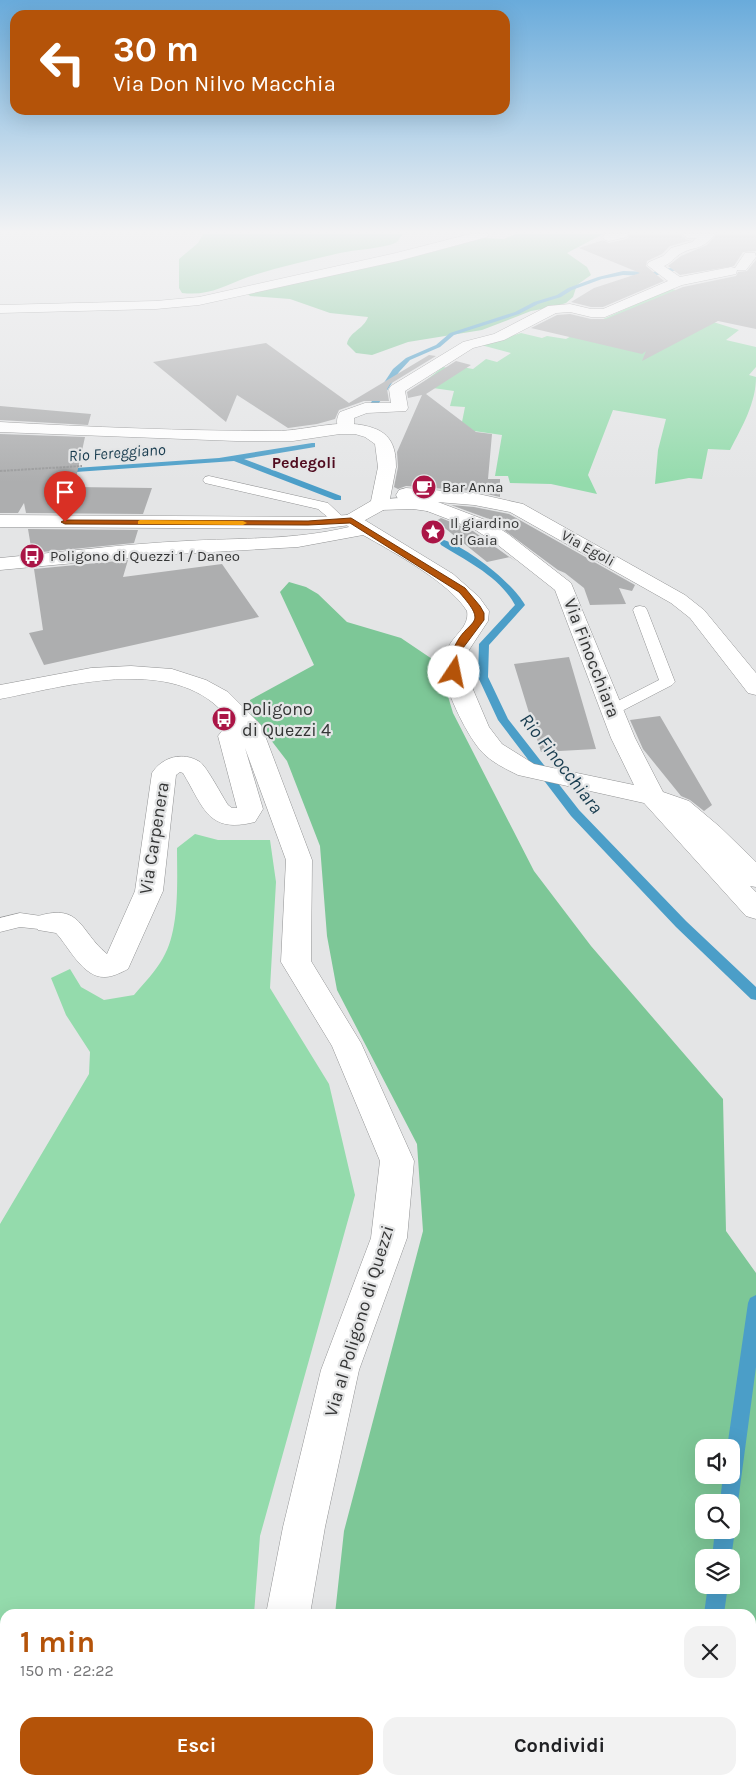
<!DOCTYPE html>
<html lang="it">
<meta charset="utf-8">
<style>
body{margin:0;font-family:Karla,sans-serif;background:#f2f2f2;color:#202124;height:100vh;display:flex;flex-direction:column;font-size:19px;white-space:nowrap}
*{box-sizing:border-box;margin:0}
p{font-size:16px;color:#757577}
.icon{flex:none;width:28px;height:28px;fill:none;stroke:currentColor;stroke-width:2;stroke-linecap:round;stroke-linejoin:round}
.map{position:relative;flex:1;overflow:hidden}
.drawer{position:absolute;left:0px;top:1609px;width:756px;height:176px;display:flex;flex-direction:column;background:#fff;border-radius:15px 15px 0 0;box-shadow:0 5px 20px #0002}
.drawer>*{flex:none}
.guide{position:absolute;left:10px;top:10px;width:500px;height:105px;border-radius:15px;box-shadow:0 5px 20px #0002;background:#b45309;color:#fff;overflow:hidden}
.tools{position:absolute;left:695px;top:1439px;display:grid;gap:10px}
.tools a{display:grid;place-items:center;width:45px;height:45px;border-radius:10px;background:#fff;box-shadow:0 5px 20px #0002;font-size:25px}
.pin{position:absolute;display:grid;place-items:center;width:42px;height:42px;color:#fff;margin:-51px -21px;border-radius:50% 50% 50% 0;rotate:-45deg;box-shadow:0 0 5px #0007}
.pin .icon{rotate:45deg}
.me{position:absolute;width:55px;margin:-28px;rotate:11deg;stroke-linejoin:round;filter:drop-shadow(0 0 4px #0008)}
.turn{display:flex;align-items:center;gap:18px;height:105px;padding:0 20px;font-size:22px}
.turn .icon{width:65px;height:65px;stroke-width:2.5}
.turn b{display:block;font-size:35px;line-height:42px}
.round{display:grid;place-items:center;flex:none;width:52px;height:52px;border-radius:15px;background:#f2f2f2}
.head{display:flex;align-items:center;justify-content:space-between;height:85px;padding:0 20px}
h1{font-size:30px;font-weight:700;line-height:38px;color:#b45309}
.cta{display:flex;gap:10px;margin-top:auto;padding:10px 20px}
.cta a{flex:1;height:58px;border-radius:15px;background:#b45309;color:#fff;font-size:20px;font-weight:700;line-height:58px;text-align:center}
.cta a+a{background:#f2f2f2;color:#202124}
.map>svg:first-child{display:block}
.green{fill:#94dbac}
.forest{fill:#7dc797;fill-rule:evenodd}
.lines{fill:none;stroke-linecap:round;stroke-linejoin:round}
.stream{fill:#4b9ec8;fill-rule:evenodd}
.building{fill:#adaeaf}
.service-casing{stroke:#929394;stroke-width:1}
.pedestrian-casing{stroke:#929394;stroke-width:1}
.minor-casing{stroke:#929394;stroke-width:1}
.tertiary-casing{stroke:#929394;stroke-width:1}
.path{stroke:#9a9b9c;stroke-width:2;stroke-dasharray:2.5 1;stroke-linecap:butt}
.service{fill:#fff;fill-rule:evenodd}
.pedestrian{fill:#fff;fill-rule:evenodd}
.minor{fill:#fff;fill-rule:evenodd}
.tertiary{fill:#fff;fill-rule:evenodd}
.route{fill:#b45309;stroke:#753606}
.slow{fill:#f59e0b}
.labels{text-anchor:middle;stroke-width:4.5;stroke-linejoin:round;paint-order:stroke}
.far-poi-label{font-size:15px;fill:#353636;stroke:#e4e5e6;text-anchor:start}
.far-street-label{font-size:15px;fill:#353636;stroke:#e4e5e6}
.far-water-label{font-size:16px;font-style:italic;fill:#183c4f;stroke:#e4e5e6}
.far-neighbourhood-label{font-size:16px;font-weight:bold;fill:#500b1f;stroke:#e4e5e6}
.street-label{font-size:18px;fill:#353636;stroke:#e4e5e6}
.poi-label{font-size:18px;fill:#353636;stroke:#e4e5e6;text-anchor:start}
.water-label{font-size:19px;font-style:italic;fill:#183c4f;stroke:#e4e5e6}
</style>
<div class="map">
<svg width="756" height="1784" viewBox="0 0 756 1784">
<rect width="100%" height="100%" fill="#e4e5e6"/>
<!-- green -->
<path class="green" d="M672,289L701,298L710,321L739,330L726,340L756,347V367L749,375L756,377C756,403 742,427 730,450L708,449L702,479L689,478L655,484L658,450L666,419L613,410L588,475L597,494L551,484L510,483L508,476H495L502,435L474,431L462,422L465,407L450,406L454,391L419,386L443,367L458,370L462,367L473,369L486,359L497,362L511,353L481,345L521,333L542,338L547,336L566,339C600,319 636,304 672,289Z
M195,834L218,840H270L276,882L270,988L329,1084L355,1195L260,1536L254,1614H5V1780H242V1784H0V1224L89,1074L90,1052L66,1015L51,978L70,969L81,987L104,1000L134,995C144,983 156,971 163,958C180,929 177,881 177,848Z"/>
<!-- forest -->
<path class="forest" d="M203,234H404C400,236 400,239 397,242C388,248 352,250 340,253C310,260 278,267 248,277C223,286 210,296 182,293L179,288V259L198,243Z
M515,234H603L567,253L587,267L591,275L577,285L573,297L566,303L553,307L531,311L482,330L408,342L372,355L356,353L347,344C349,332 364,329 368,317L330,313L290,299L250,296L248,294L429,253L484,238L504,239Z
M289,582L306,587L318,594L347,622L401,638L438,663L453,713L534,871L591,946L723,1099L726,1231L756,1273V1784H340V1780H751V1614H335L344,1531L423,1231L417,1144L337,990L327,936L320,846L287,761L251,714L250,700L314,665L280,592ZM704,1448H731V1475H704ZM704,1502H731V1530H704ZM704,1558H731V1585H704Z"/>
<g class="lines">
<!-- stream -->
<path class="stream" d="M688,264L690,267L653,276L623,275L602,279L572,290L561,297L538,304L519,314L454,335L440,347L410,360L399,372L377,406L370,404L393,369L406,358L436,345L450,333L515,312L534,302L557,295L568,288L598,277L623,271L653,272Z
M312,443H315V447L244,459L341,496V500H335L234,461L61,473L57,471L61,469L219,458Z
M444,540C468,548 513,583 525,605L489,645L488,677L508,719L579,810L686,921L756,987V1000L751,999L676,927L571,816L498,720L478,677L479,644L515,605C500,577 467,561 441,545L440,543Z
M756,1295V1367L738,1502L736,1509L731,1510V1502H720L723,1475H731V1448H727L748,1303L750,1298Z
M731,1523L735,1530L731,1559V1558H712L715,1530H731Z
M708,1585H728L724,1614H704Z
M680,1780H702V1784H680Z"/>
</g>
<!-- building -->
<path class="building" d="M631,234H680L687,240H692L670,246L662,254L647,261L646,266L664,281L603,307H591L571,302L594,288L640,273L579,248L603,240L609,243L627,239Z
M717,234H756V251L743,252L734,266L680,275L668,266L681,256L707,245Z
M756,260V329L718,321L642,361L646,351L642,354L531,328L557,315L570,314L591,319H606L683,287L736,276L738,272L747,271Z
M266,343L349,403L429,355L436,356L390,384L387,389L389,401H364L339,410L335,419L317,424L288,428L237,395L226,422L153,362Z
M456,361L471,365L426,394L476,432L492,434L488,479H500V497L474,491L406,486L398,489L394,487L398,467L397,452L422,395L408,398L407,392Z
M0,406L91,414L88,425L0,420Z
M0,434L85,437L74,487L152,488L143,514L26,513L24,503L18,513H0Z
M451,505L474,507L509,514L635,585L632,591L619,588L626,604L590,605L584,588L565,573L558,570L489,519Z
M441,518L473,531L515,561L510,557L487,562L436,521Z
M28,529L138,530L134,543L32,553Z
M128,560L123,577L222,564L259,617L44,665L29,633L43,630L34,569Z
M569,657L596,749L541,752L514,664Z
M660,716L712,805L704,811L690,800L681,796L643,749L630,720Z"/>
<g class="lines">
<defs>
<path id="service" d="M209,476L328,503L347,521L341,525L336,524L318,509L205,483L203,480L205,477Z
M640,606L645,607L647,610L675,682L672,685L618,713H606L604,710L606,707L659,680L633,610L635,607Z
M20,913L55,918L58,923L55,928L48,930L20,927L0,932V918Z"/>
<path id="pedestrian" d="M605,234H629L627,237L609,241L605,240L603,237Z
M682,234H715C701,252 695,245 680,254C674,258 671,263 664,266L680,277L731,267L735,268L745,253H755L756,257L746,270H737L736,274L682,285L605,317H591L570,312L556,313L504,340L473,348L405,391L408,408L406,411L367,413L354,418V427L352,431H340C336,425 336,418 340,412L365,403H391L389,389L391,386L463,342L494,334L548,306L570,304L591,309H603L668,281L647,265L649,262L663,256L671,248L692,242L697,238H688Z
M406,488L474,493L523,504L685,595L704,610L756,673V695L748,693L690,618L671,603L510,512L474,505L437,502L440,506L438,510L431,512L424,510L398,499L396,495L399,490Z"/>
<path id="minor" d="M470,234H489L487,237L398,261L199,305L156,309L0,313V305L156,301L199,297L396,253Z
M0,422C91,427 183,431 275,431C308,431 344,416 376,429C393,436 396,451 396,467L393,471L387,472L381,471L378,467L375,444L365,437L355,434H340L293,441H236L0,432Z
M413,497L438,502L488,521L508,534L571,583L635,738L663,792L689,801L720,827L756,862V887L750,886L756,892V919L746,916L644,803L518,775C506,769 493,763 483,753C468,738 447,694 444,674C443,667 445,657 447,651C451,636 470,628 467,611C449,582 393,552 363,535L298,547L160,555L0,570V558C62,552 124,544 186,541C240,538 296,540 349,527L341,520L344,516L351,514L358,516L453,574L479,597L489,611L488,621L469,650L466,673L489,727L502,744L534,764L634,785L611,738L555,590L494,542L474,529L427,511L413,509L380,510L373,508L371,504L373,500Z
M131,666L172,669L206,680L228,692L261,725L312,860L311,961L361,1043L414,1161L407,1238L359,1370L325,1527L310,1614H266L283,1527L321,1370L371,1238L380,1161L332,1046L281,962L286,860L245,748L263,809L255,822C208,834 204,808 183,773L180,772L176,775L163,891L128,969C122,972 113,977 105,977C83,978 69,947 56,933L38,930L34,923L38,916C82,903 79,931 107,954L135,891L152,773C162,757 183,751 200,762C207,767 222,796 228,805L232,808H237L218,736L222,731L234,724C227,717 220,708 212,702C157,659 62,687 0,699V685L91,668Z
M265,1780H313V1784H265Z"/>
<path id="tertiary" d="M387,462L393,463L396,467L389,504L387,508L358,524L319,529L0,527V515L319,517L347,515L371,501L378,467L381,463Z"/>
</defs>
<!-- service casing -->
<use href="#service" class="service-casing"/>
<!-- pedestrian casing -->
<use href="#pedestrian" class="pedestrian-casing"/>
<!-- minor casing -->
<use href="#minor" class="minor-casing"/>
<!-- tertiary casing -->
<use href="#tertiary" class="tertiary-casing"/>
<!-- path -->
<path class="path" d="M0,471L82,466"/>
<!-- service -->
<use href="#service" class="service"/>
<!-- pedestrian -->
<use href="#pedestrian" class="pedestrian"/>
<!-- minor -->
<use href="#minor" class="minor"/>
<!-- tertiary -->
<use href="#tertiary" class="tertiary"/>
</g>
<!-- sky -->
<linearGradient id="sky" x2="0" y2="1"><stop stop-color="#69abdb"/><stop offset="0.48" stop-color="#f3f3f4"/><stop offset="1" stop-color="#f3f3f4" stop-opacity="0"/></linearGradient>
<rect width="756" height="483" fill="url(#sky)"/>
<!-- route -->
<path class="route" d="M351,518L465,588L480,606L484,613V620L463,648L458,674H454L450,672C451,664 451,655 454,648C467,617 491,628 459,592L350,523L308,525L65,524L61,522L65,520L308,521Z"/>
<!-- slow -->
<path class="slow" d="M140,520L243,521L247,523L243,525L138,524V521Z"/>
<!-- icons -->
<defs>
<symbol id="cafe-disc" viewBox="-11 -11 22 22"><circle r="9.5" fill="#aa1546" stroke="#e4e5e6"/><path d="M-5.5-4.5H6V0H3Q3 3.5 0 3.5H-2.5Q-5.5 3.5-5.5 0ZM3-3.2v2h1.7v-2ZM-6 4.5H4V6H-6Z" fill="#fff"/></symbol>
<symbol id="sight-disc" viewBox="-11 -11 22 22"><circle r="9.5" fill="#aa1546" stroke="#e4e5e6"/><path d="M0-6L1.8-2.2L6-1.7L2.9 1.2L3.7 5.4L0 3.3L-3.7 5.4L-2.9 1.2L-6-1.7L-1.8-2.2Z" fill="#fff"/></symbol>
<symbol id="bus-disc" viewBox="-11 -11 22 22"><circle r="9.5" fill="#aa1546" stroke="#e4e5e6"/><path d="M-5-6H5V4H4V6H2V4H-2V6H-4V4H-5ZM-3.5-4V0h7V-4ZM-3.5 1.2v1.5H-2V1.2ZM2 1.2v1.5H3.5V1.2Z" fill="#fff"/></symbol>
</defs>
<g fill-rule="evenodd">
<use href="#cafe-disc" x="410" y="473" width="28" height="28"/>
<use href="#sight-disc" x="419" y="518" width="28" height="28"/>
<use href="#bus-disc" x="18" y="542" width="28" height="28"/>
<use href="#bus-disc" x="210" y="705" width="28" height="28"/>
</g>
<g class="labels">
<!-- far-poi labels -->
<g class="far-poi-label">
<text x="442" y="492">Bar Anna</text>
<text x="450" y="528">Il giardino<tspan x="450" dy="17">di Gaia</tspan></text>
<text x="50" y="561">Poligono di Quezzi 1 / Daneo</text>
</g>
<!-- far-street labels -->
<g class="far-street-label">
<text transform="translate(588 548) rotate(29)" y="5">Via Egoli</text>
</g>
<!-- far-water labels -->
<g class="far-water-label">
<text transform="translate(117 452) rotate(-4)" y="6">Rio Fereggiano</text>
</g>
<!-- far-neighbourhood labels -->
<g class="far-neighbourhood-label">
<text x="304" y="468">Pedegoli</text>
</g>
<!-- street labels -->
<g class="street-label">
<text transform="translate(592 658) rotate(69)" y="6">Via Finocchiara</text>
<text transform="translate(154 838) rotate(-81)" y="6">Via Carpenera</text>
<text transform="translate(359 1321) rotate(-73)" y="6">Via al Poligono di Quezzi</text>
</g>
<!-- poi labels -->
<g class="poi-label">
<text x="242" y="715">Poligono<tspan x="242" dy="21">di Quezzi 4</tspan></text>
</g>
<!-- water labels -->
<g class="water-label">
<text transform="translate(562 763) rotate(52)" y="7">Rio Finocchiara</text>
</g>
</g>
</svg>
<div class="tools">
<a><svg class="icon" aria-label="sound" viewBox="0 0 24 24"><path d="M4 9h4l5-4v14l-5-4H4zM17 9q2 3 0 6"/></svg></a>
<a><svg class="icon" aria-label="search" viewBox="0 0 24 24"><circle cx="10" cy="10" r="6"/><path d="M15 15l6 6"/></svg></a>
<a><svg class="icon" aria-label="layers" viewBox="0 0 24 24"><path d="M12 4l9 5-9 5-9-5zM3 14l9 5 9-5"/></svg></a>
</div>
<div class="pin" style="left:65px;top:522px;background:#d93025"><svg class="icon" aria-label="arrive" viewBox="0 0 24 24"><path d="M6 21V4h12l-3 4 3 4H6"/></svg></div>
<svg class="me" style="left:454px;top:672px" viewBox="-20 -20 40 40"><circle r="19" fill="#fff"/><path d="M0-13L10 11 0 6-10 11z" fill="#b45309"/></svg>
<div class="guide">
<div class="turn"><svg class="icon" aria-label="left" viewBox="0 0 24 24"><path d="M17 20v-9H6M10 6l-5 5 5 5"/></svg><div><b>30 m</b>Via Don Nilvo Macchia</div></div>
</div>
<section class="drawer">
<div class="head"><div><h1>1 min</h1><p>150 m · 22:22</p></div><a class="round"><svg class="icon" aria-label="close" viewBox="0 0 24 24"><path d="M6 6l12 12M18 6L6 18"/></svg></a></div>
<div class="cta"><a>Esci</a><a>Condividi</a></div>
</section>
</div>
